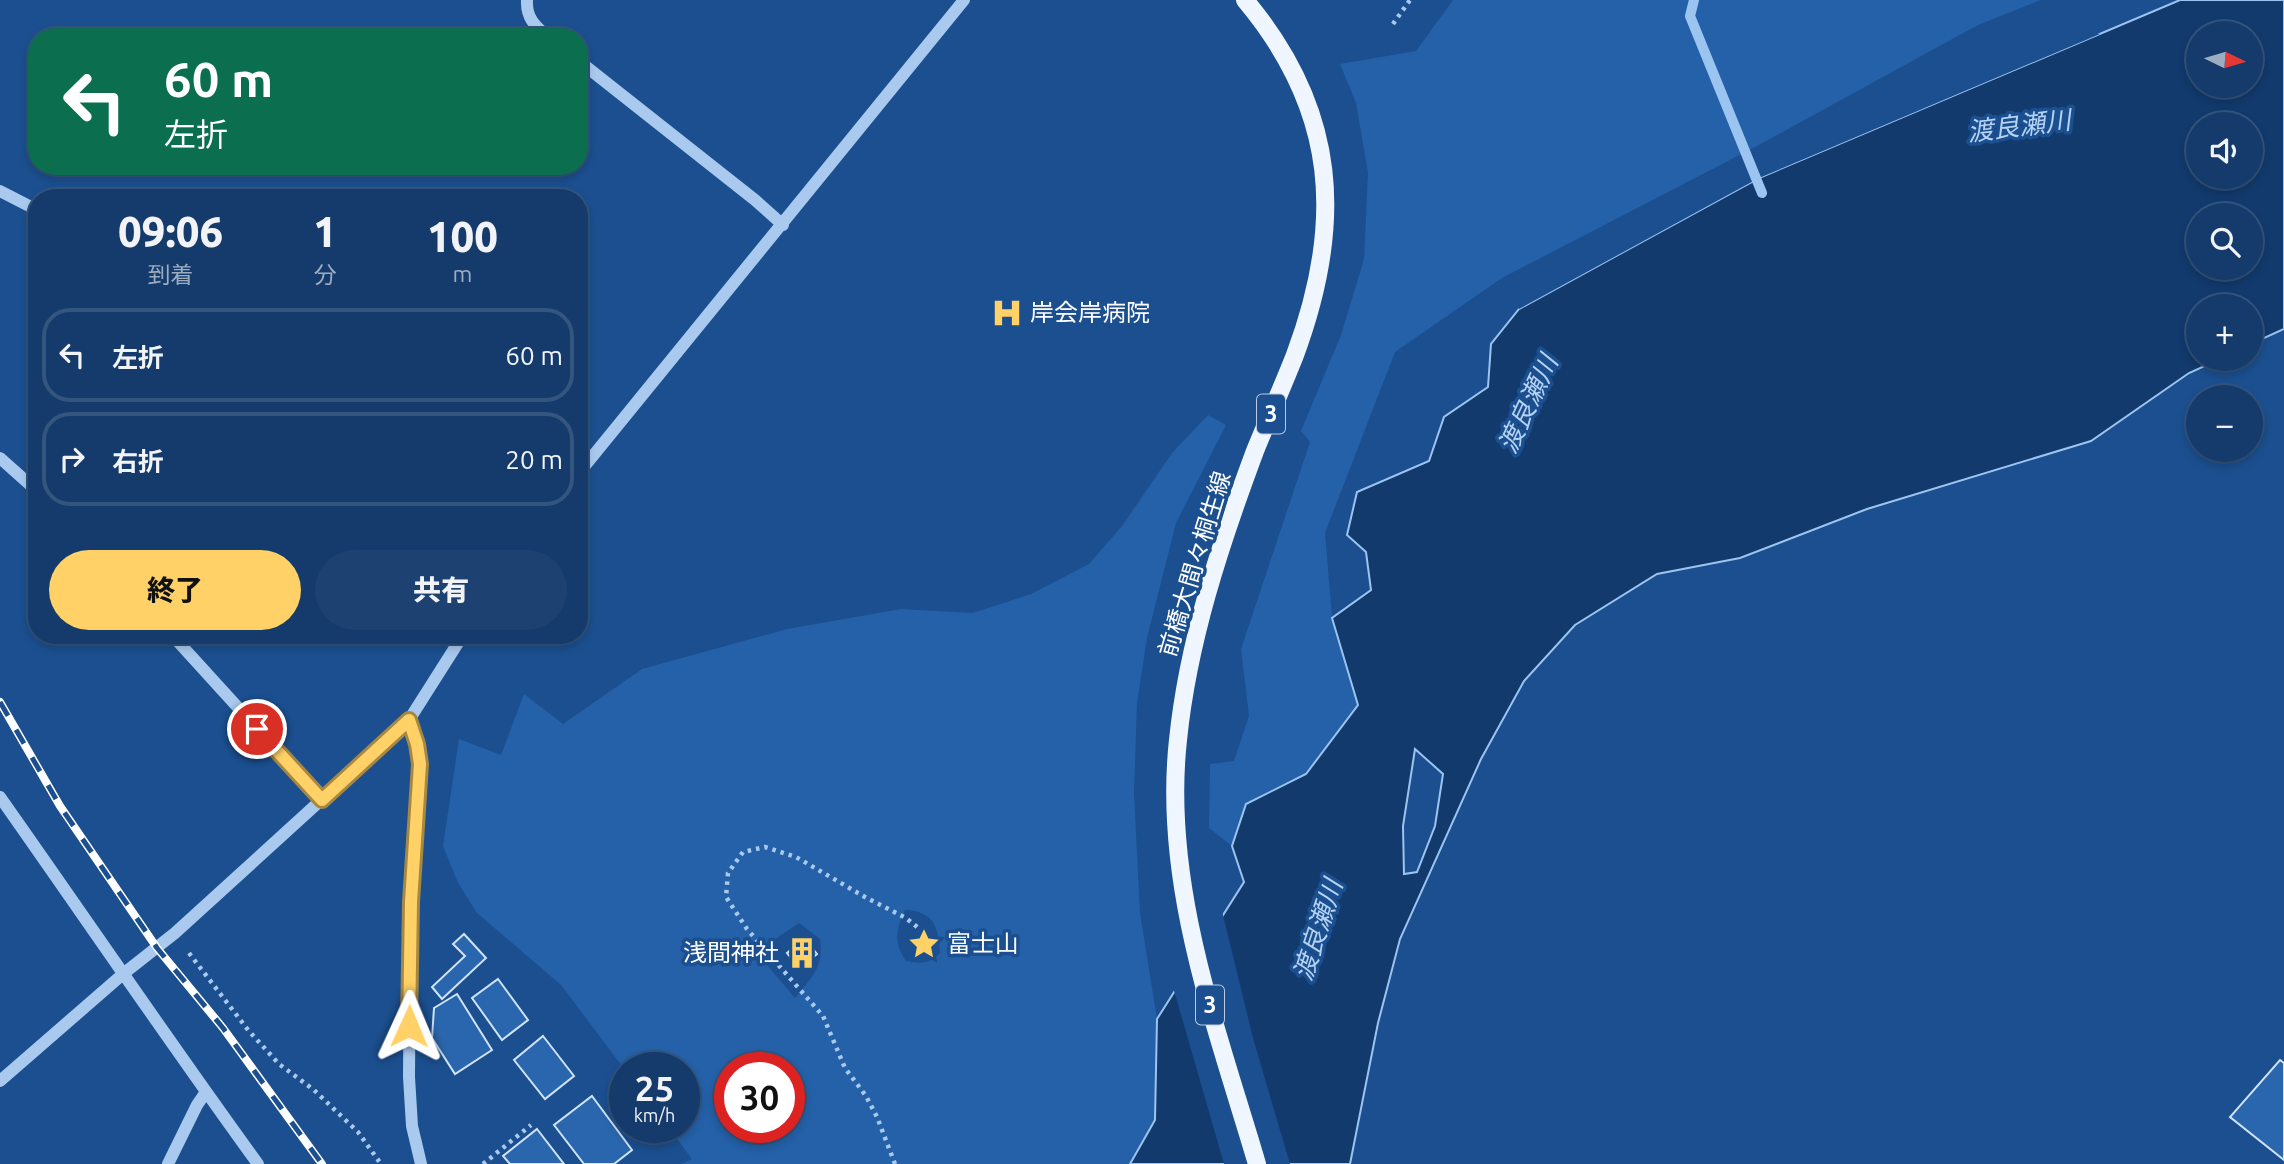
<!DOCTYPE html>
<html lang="ja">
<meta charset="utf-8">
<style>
body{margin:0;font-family:Ubuntu,"Noto Sans JP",sans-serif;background:#1d4271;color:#f1f3f6;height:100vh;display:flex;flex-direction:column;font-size:26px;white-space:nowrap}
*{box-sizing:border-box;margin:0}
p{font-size:23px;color:#9dadc1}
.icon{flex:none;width:38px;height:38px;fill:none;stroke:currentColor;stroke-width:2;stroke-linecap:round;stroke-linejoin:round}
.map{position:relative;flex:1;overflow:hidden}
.panel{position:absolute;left:28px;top:189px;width:560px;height:455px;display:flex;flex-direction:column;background:#143b6b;border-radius:28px;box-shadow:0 4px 10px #0003,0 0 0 2px #33557e}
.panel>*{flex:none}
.hud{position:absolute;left:28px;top:28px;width:560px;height:147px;border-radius:28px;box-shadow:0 4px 10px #0003,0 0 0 2px #33557e;background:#0b6e4f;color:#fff;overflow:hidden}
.needle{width:46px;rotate:95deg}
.tools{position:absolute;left:2186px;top:21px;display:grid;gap:14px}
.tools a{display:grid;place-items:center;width:77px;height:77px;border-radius:50%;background:#143b6b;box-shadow:0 4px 10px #0003,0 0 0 2px #33557e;font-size:35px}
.speed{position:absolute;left:609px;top:1052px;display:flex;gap:14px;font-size:35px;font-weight:700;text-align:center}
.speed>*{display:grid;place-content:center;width:91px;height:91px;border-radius:50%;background:#143b6b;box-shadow:0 4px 10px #0003,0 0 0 2px #33557e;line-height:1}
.speed small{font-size:18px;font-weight:400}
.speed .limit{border:10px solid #d22;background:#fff;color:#111}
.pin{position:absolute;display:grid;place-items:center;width:60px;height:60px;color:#fff;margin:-30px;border:4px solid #fff;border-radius:50%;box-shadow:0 2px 7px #0007}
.me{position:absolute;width:77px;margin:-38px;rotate:1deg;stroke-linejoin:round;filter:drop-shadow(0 0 5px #0008)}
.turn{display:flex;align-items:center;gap:24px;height:147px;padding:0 21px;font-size:32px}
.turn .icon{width:91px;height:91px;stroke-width:2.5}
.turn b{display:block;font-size:49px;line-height:60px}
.eta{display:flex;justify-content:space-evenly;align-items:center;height:119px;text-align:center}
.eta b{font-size:42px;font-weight:800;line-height:49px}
.action{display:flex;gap:14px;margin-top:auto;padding:14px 21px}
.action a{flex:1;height:80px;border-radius:42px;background:#ffd166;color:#111;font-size:28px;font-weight:800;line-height:80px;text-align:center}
.action a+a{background:#1d4271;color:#f1f3f6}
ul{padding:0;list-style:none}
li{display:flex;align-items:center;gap:21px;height:94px;margin:0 14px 10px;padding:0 7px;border:4px solid #33557e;border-radius:28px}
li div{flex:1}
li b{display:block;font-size:26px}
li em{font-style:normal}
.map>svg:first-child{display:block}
.green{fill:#2461a8;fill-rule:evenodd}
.water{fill:#123a6d;stroke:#9cc4f0;stroke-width:2;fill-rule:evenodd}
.pier{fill:#1b4f8f}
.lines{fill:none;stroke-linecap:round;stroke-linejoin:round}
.stream{stroke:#9cc4f0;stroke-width:10}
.building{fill:#2a66ad;stroke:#cfe3fa;stroke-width:2}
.path{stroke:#a9c9ee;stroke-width:4.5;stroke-dasharray:3.5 5;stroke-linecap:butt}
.minor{stroke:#a9c9ee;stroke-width:12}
.major{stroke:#f0f6ff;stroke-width:18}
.rail-casing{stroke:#fff;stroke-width:8}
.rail{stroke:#1b4f8f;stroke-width:5;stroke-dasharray:16;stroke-linecap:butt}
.route-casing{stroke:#a68842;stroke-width:18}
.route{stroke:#ffd166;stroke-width:12}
.labels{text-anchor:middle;stroke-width:7;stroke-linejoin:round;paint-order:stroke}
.shield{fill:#1b4f8f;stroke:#bbcadd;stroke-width:2}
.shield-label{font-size:23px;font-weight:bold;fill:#fff}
.poi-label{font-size:24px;fill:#fff;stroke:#1b4f8f;text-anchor:start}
.street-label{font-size:24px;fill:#fff;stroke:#1b4f8f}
.water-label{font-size:26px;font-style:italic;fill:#b5d3f5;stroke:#1b4f8f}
</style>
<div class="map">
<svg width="2284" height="1164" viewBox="0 0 2284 1164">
<rect width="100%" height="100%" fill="#1b4f8f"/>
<!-- green -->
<path class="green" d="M1453,0H2041L1978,25L1757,146L1502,278L1395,352L1325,533L1332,618L1358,705L1306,774L1246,804L1232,846L1209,828L1210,764L1234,761L1249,716L1241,649L1310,442L1301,431L1341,335L1364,259L1368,173L1356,103L1340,64L1416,51Z
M1208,415L1226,425L1176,523L1147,638L1137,703L1134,793L1140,913L1157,1019L1155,1120L1132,1161L1130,1164H681L692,1159L668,1127H684V1068H625V1070L561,985L477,913L458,883L443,846L459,739L501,755L524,694L563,724L642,669L787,629L901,609L973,613L1031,594L1089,564L1122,526L1172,453ZM905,910C934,911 939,928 940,953C929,965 921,963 906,961C893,942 896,929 905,910ZM799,923L820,939C824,967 812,977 795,998L756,952ZM730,1068H789V1127H730Z"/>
<!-- water -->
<path class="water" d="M2180,0H2284V329L2251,344L2250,306H2198V359H2220L2189,373L2091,441L1867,509L1740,558L1657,574L1575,625L1524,681L1481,759L1400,939L1378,1023L1350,1164H1130L1155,1120L1157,1019L1244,882L1232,846L1246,804L1306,774L1358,705L1332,618L1371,590L1366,552L1347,535L1357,492L1429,461L1444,417L1488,387L1491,344L1519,309L1759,178ZM2198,33H2250V86H2198ZM2198,124H2250V177H2198ZM2198,215H2250V268H2198ZM1415,749L1443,774L1435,826L1417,872L1404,874L1403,826Z"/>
<!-- pier -->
<path class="pier" d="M2092,33L2100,34L1759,178L1519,309L1517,306L1758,175Z
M1222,911L1253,1038L1290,1164H1224L1173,987Z"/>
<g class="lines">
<!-- stream -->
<path class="stream" d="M1694,0L1690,16L1762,193"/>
</g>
<!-- building -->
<path class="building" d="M464,934L486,958L442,999L432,987L465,956L453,944Z
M805,939L817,954L799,968L787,953Z
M498,979L528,1020L502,1040L472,998Z
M457,994L492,1050L455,1074L432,1038L434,1008Z
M543,1036L574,1076L545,1099L514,1060Z
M2280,1060L2284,1063V1160L2230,1117Z
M592,1096L632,1150L614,1164H584L554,1125Z
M537,1129L564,1164H510L503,1156Z"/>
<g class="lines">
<!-- path -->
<path class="path" d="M1393,24L1410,0
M189,953L248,1030L279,1064L314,1090L358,1132L381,1164
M483,1164L531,1125
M895,1164L877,1117L866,1096L845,1068L823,1016L747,929L726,897L728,873L743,852L765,847L796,857L865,897L906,918L922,931L924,944"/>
<!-- minor -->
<path class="minor" d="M527,0C526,18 535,26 548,37
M579,61L755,200L783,225
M0,191L37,210
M0,458L37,491
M579,473L964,0
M172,635L322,800
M409,720L417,744L420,764L410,942L409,1077L412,1126L421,1164
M0,797C86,919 170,1043 258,1164
M0,1081L123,974L175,933L409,720L463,635
M168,1164L197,1105L206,1092"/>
<!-- major -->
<path class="major" d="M1245,0C1338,111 1344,223 1295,355C1282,388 1268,419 1255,451C1220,545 1188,641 1178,740C1162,885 1217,1028 1257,1164"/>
<defs>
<path id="rail" d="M0,702L60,806L157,948L223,1028L322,1164"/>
</defs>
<!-- rail casing -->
<use href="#rail" class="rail-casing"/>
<!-- rail -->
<use href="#rail" class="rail"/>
</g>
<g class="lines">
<defs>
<path id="route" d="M257,729L322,800L409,720L417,744L420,764L411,902L409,1026"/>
</defs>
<!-- route casing -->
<use href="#route" class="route-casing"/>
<!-- route -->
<use href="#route" class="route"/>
</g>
<!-- icons -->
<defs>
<symbol id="hospital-bare" viewBox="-9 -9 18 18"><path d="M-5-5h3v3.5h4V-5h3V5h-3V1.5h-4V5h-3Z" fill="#ffd166" stroke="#1b4f8f" stroke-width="2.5" paint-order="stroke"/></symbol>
<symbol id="sight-bare" viewBox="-9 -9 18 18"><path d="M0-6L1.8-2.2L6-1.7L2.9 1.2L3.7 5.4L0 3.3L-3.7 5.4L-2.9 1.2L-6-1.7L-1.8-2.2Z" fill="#ffd166" stroke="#1b4f8f" stroke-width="2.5" paint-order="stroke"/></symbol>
<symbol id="building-bare" viewBox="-9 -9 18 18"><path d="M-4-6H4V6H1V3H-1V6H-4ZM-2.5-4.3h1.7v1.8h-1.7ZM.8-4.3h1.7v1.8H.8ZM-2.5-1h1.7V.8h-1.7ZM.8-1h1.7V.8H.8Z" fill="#ffd166" stroke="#1b4f8f" stroke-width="2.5" paint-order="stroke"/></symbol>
</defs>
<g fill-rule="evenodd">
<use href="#hospital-bare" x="985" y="291" width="44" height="44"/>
<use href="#sight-bare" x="902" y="922" width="44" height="44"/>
<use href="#building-bare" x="780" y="931" width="44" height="44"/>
</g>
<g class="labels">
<!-- shield labels -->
<g class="shield">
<rect x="1257" y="394.5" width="28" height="39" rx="5"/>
<rect x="1196" y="985.5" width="28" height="39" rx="5"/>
</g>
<g class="shield-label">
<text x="1271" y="422">3</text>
<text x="1210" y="1013">3</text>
</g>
<!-- poi labels -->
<g class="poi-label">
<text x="1030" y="321">岸会岸病院</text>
<text x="947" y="952">富士山</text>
<text x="779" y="961" text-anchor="end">浅間神社</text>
</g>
<!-- street labels -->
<g class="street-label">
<text transform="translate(1195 564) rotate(-73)" y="8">前橋大間々桐生線</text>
</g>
<!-- water labels -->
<g class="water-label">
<text transform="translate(2019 126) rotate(-7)" y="9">渡良瀬川</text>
<text transform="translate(1528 404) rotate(-65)" y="9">渡良瀬川</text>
<text transform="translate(1318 930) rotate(-72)" y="9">渡良瀬川</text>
</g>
</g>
</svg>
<div class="tools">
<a><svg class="needle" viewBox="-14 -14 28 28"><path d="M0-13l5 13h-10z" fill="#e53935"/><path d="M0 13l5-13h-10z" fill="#9dadc1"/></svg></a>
<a><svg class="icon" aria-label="sound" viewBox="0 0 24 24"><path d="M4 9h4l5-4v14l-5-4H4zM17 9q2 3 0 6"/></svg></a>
<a><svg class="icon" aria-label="search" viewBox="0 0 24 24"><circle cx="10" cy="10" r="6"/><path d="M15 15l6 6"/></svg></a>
<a>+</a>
<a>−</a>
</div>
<div class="speed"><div>25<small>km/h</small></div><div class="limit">30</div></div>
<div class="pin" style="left:257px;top:729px;background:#d93025"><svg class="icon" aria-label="arrive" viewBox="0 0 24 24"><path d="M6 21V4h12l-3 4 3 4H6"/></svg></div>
<svg class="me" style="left:409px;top:1026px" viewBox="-20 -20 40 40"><path d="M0-17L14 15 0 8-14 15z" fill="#ffd166" stroke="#fff" stroke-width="4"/></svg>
<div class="hud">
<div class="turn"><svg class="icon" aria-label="left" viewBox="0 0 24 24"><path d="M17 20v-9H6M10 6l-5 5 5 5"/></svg><div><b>60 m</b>左折</div></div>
</div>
<section class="panel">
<div class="eta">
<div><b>09:06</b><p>到着</p></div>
<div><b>1</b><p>分</p></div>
<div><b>100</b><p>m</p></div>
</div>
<ul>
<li><svg class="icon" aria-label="left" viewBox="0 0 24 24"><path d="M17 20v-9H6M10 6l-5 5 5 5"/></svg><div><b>左折</b></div><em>60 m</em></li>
<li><svg class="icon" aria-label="right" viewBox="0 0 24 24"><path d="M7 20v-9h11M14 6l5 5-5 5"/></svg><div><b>右折</b></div><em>20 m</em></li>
</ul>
<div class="action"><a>終了</a><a>共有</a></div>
</section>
</div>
